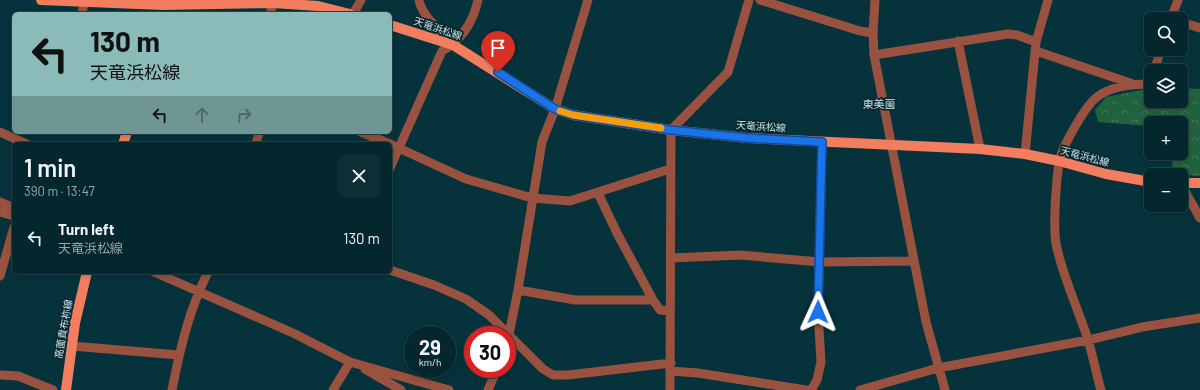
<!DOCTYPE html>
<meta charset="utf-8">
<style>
body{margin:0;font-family:Barlow,"Noto Sans JP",sans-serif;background:#0d2e35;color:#f1f3f6;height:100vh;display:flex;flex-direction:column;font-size:15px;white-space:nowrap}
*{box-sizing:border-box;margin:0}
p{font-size:13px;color:#97a5aa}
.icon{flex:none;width:22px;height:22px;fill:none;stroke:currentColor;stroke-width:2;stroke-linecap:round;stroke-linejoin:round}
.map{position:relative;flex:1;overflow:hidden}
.drawer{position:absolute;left:12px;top:142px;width:380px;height:132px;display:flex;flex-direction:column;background:#04262d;border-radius:6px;box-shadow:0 2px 6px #0003,0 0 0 1px #254349}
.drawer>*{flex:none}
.top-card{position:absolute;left:12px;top:12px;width:380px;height:122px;border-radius:6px;box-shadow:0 2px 6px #0003,0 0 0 1px #254349;background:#8bbbb9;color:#111;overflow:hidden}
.fabs{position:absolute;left:1144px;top:12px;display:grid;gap:8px}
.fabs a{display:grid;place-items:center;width:44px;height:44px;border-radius:6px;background:#04262d;box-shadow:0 2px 6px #0003,0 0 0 1px #254349;font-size:20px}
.speed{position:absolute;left:404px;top:326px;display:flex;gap:8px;font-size:20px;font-weight:700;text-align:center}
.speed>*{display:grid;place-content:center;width:52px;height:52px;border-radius:50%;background:#04262d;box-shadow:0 2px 6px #0003,0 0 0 1px #254349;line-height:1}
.speed small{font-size:10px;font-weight:400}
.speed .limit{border:6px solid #d22;background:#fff;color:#111}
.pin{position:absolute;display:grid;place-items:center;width:34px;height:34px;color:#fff;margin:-41px -17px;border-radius:50% 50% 50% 0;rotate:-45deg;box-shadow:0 0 4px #0007}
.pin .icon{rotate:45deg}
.me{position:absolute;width:44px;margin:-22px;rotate:1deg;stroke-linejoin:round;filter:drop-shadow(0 0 3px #0008)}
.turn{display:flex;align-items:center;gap:14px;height:84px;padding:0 12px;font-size:18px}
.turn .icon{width:52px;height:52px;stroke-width:2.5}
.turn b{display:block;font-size:28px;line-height:34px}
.lanes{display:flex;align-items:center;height:38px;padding:0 12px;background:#0003;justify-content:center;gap:20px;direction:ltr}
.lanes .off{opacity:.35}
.round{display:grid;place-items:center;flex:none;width:42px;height:42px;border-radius:6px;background:#0d2e35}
.overview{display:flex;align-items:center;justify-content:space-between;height:68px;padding:0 12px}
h1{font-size:24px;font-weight:600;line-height:30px}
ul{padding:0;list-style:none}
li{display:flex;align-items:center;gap:12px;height:56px;padding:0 12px}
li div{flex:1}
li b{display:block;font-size:15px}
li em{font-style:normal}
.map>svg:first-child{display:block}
.forest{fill:url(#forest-crowns)}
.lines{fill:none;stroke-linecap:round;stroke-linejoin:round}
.minor{stroke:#99523f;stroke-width:9}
.major{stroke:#f37e5f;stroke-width:10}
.route-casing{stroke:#114b97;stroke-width:10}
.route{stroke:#1a73e8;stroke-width:7}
.slow{stroke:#f59e0b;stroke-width:7}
.labels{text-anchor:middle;stroke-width:3.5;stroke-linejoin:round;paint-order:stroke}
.street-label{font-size:10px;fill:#c8e3eb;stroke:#0a272e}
.neighbourhood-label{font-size:11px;fill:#c8e3eb;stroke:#0a272e}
</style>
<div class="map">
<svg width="1200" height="390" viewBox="0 0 1200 390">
<defs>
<pattern id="forest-crowns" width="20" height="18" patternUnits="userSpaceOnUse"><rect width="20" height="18" fill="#21623e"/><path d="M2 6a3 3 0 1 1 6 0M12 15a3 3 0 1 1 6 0" fill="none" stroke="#40785a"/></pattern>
</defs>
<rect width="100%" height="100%" fill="#06323c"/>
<!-- forest -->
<path class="forest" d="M1151,88V101H1181V88L1200,89V176L1171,174L1174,153H1181V123H1151V126L1098,122L1095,110L1106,97Z"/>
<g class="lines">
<!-- minor -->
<path class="minor" d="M419,0C422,17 442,32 453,45
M760,0L860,31L873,33
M875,0L873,33L874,55L926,322L945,390
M82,14L84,2
M270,14L273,3
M353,14L361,0
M1171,19L1178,0
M1181,22L1200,28
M958,41L980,149
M1036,51L1133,84
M874,55L1008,34L1017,35L1036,42
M1154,71L1161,49
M0,132L27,144
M361,132L390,144
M256,144L259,132
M390,144L466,179L532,198L570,201L670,169
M1025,154L1036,42L1048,0
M390,168L442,51C462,40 473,22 478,0
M1181,184L1200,218
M598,193L617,233L653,300L660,310L670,311
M0,202L14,208
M0,212L14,216
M671,258L740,255L820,262L913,261
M390,270L434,285L466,299L489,315L543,369L553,375H568L671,363
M154,272L293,333L350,362
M0,276L14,227
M518,290L575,300H653
M507,344L518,290L542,142L555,109L588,0
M72,346L179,355
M365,369L401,390
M670,371L698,373L806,390
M0,375L18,376L53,390
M172,390C180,349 189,310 208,272
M333,390L350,362L449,390
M488,390L497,369
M670,390L671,130L728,72L749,0
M811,390L817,380L821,362L818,312L822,142
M860,390L938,368L1088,340L1142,327L1200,318
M1101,390C1096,373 1093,356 1088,340C1078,308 1063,278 1056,244C1053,223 1056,184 1059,162C1062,147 1085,106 1097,97C1111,86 1133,84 1149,84L1151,80"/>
<!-- major -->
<path class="major" d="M41,0L163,5L273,3L318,6L350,14
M390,25L453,45L555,109L573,115L671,130L747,138L980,149L1025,154L1059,161L1106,174L1151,182
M123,144L127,132
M1181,183H1200
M66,390L75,323L87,272"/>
</g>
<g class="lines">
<defs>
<path id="route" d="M498,72L555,109L573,115L671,130L747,138L822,142L818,312"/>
</defs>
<!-- route casing -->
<use href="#route" class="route-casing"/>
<!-- route -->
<use href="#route" class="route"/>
<!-- slow -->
<path class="slow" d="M560,111L573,115L661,128"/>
</g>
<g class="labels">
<!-- street labels -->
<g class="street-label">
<text transform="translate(438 28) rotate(19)" y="4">天竜浜松線</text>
<text transform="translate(761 126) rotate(4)" y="4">天竜浜松線</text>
<text transform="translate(1085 156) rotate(15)" y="4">天竜浜松線</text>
<text transform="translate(63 329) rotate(-80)" y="4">高薗貴布祢線</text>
</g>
<!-- neighbourhood labels -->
<g class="neighbourhood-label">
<text x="879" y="108">東美薗</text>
</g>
</g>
</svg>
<div class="fabs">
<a><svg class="icon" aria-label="search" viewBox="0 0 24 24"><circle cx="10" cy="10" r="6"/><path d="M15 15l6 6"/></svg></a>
<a><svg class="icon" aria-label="layers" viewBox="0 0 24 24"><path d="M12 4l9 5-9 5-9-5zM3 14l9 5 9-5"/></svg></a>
<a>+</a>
<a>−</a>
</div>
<div class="speed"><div>29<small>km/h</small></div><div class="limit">30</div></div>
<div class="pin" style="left:498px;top:72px;background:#d93025"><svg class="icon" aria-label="arrive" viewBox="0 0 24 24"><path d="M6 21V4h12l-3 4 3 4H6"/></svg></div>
<svg class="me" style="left:818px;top:312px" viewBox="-20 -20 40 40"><path d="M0-17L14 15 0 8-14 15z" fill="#1a73e8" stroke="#fff" stroke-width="4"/></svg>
<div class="top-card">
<div class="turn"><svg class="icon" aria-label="left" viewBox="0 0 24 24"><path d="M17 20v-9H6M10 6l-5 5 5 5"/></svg><div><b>130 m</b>天竜浜松線</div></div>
<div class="lanes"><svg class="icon" aria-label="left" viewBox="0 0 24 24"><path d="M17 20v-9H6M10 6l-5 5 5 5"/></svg><svg class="icon off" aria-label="ahead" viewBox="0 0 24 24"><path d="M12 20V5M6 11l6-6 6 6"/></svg><svg class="icon off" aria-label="right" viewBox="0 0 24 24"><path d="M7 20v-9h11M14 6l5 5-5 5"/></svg></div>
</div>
<section class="drawer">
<div class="overview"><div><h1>1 min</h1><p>390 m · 13:47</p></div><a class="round"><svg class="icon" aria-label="close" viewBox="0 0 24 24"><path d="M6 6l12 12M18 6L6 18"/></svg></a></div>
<ul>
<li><svg class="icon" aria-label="left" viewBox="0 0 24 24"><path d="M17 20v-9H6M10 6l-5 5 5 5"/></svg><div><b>Turn left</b><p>天竜浜松線</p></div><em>130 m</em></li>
</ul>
</section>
</div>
